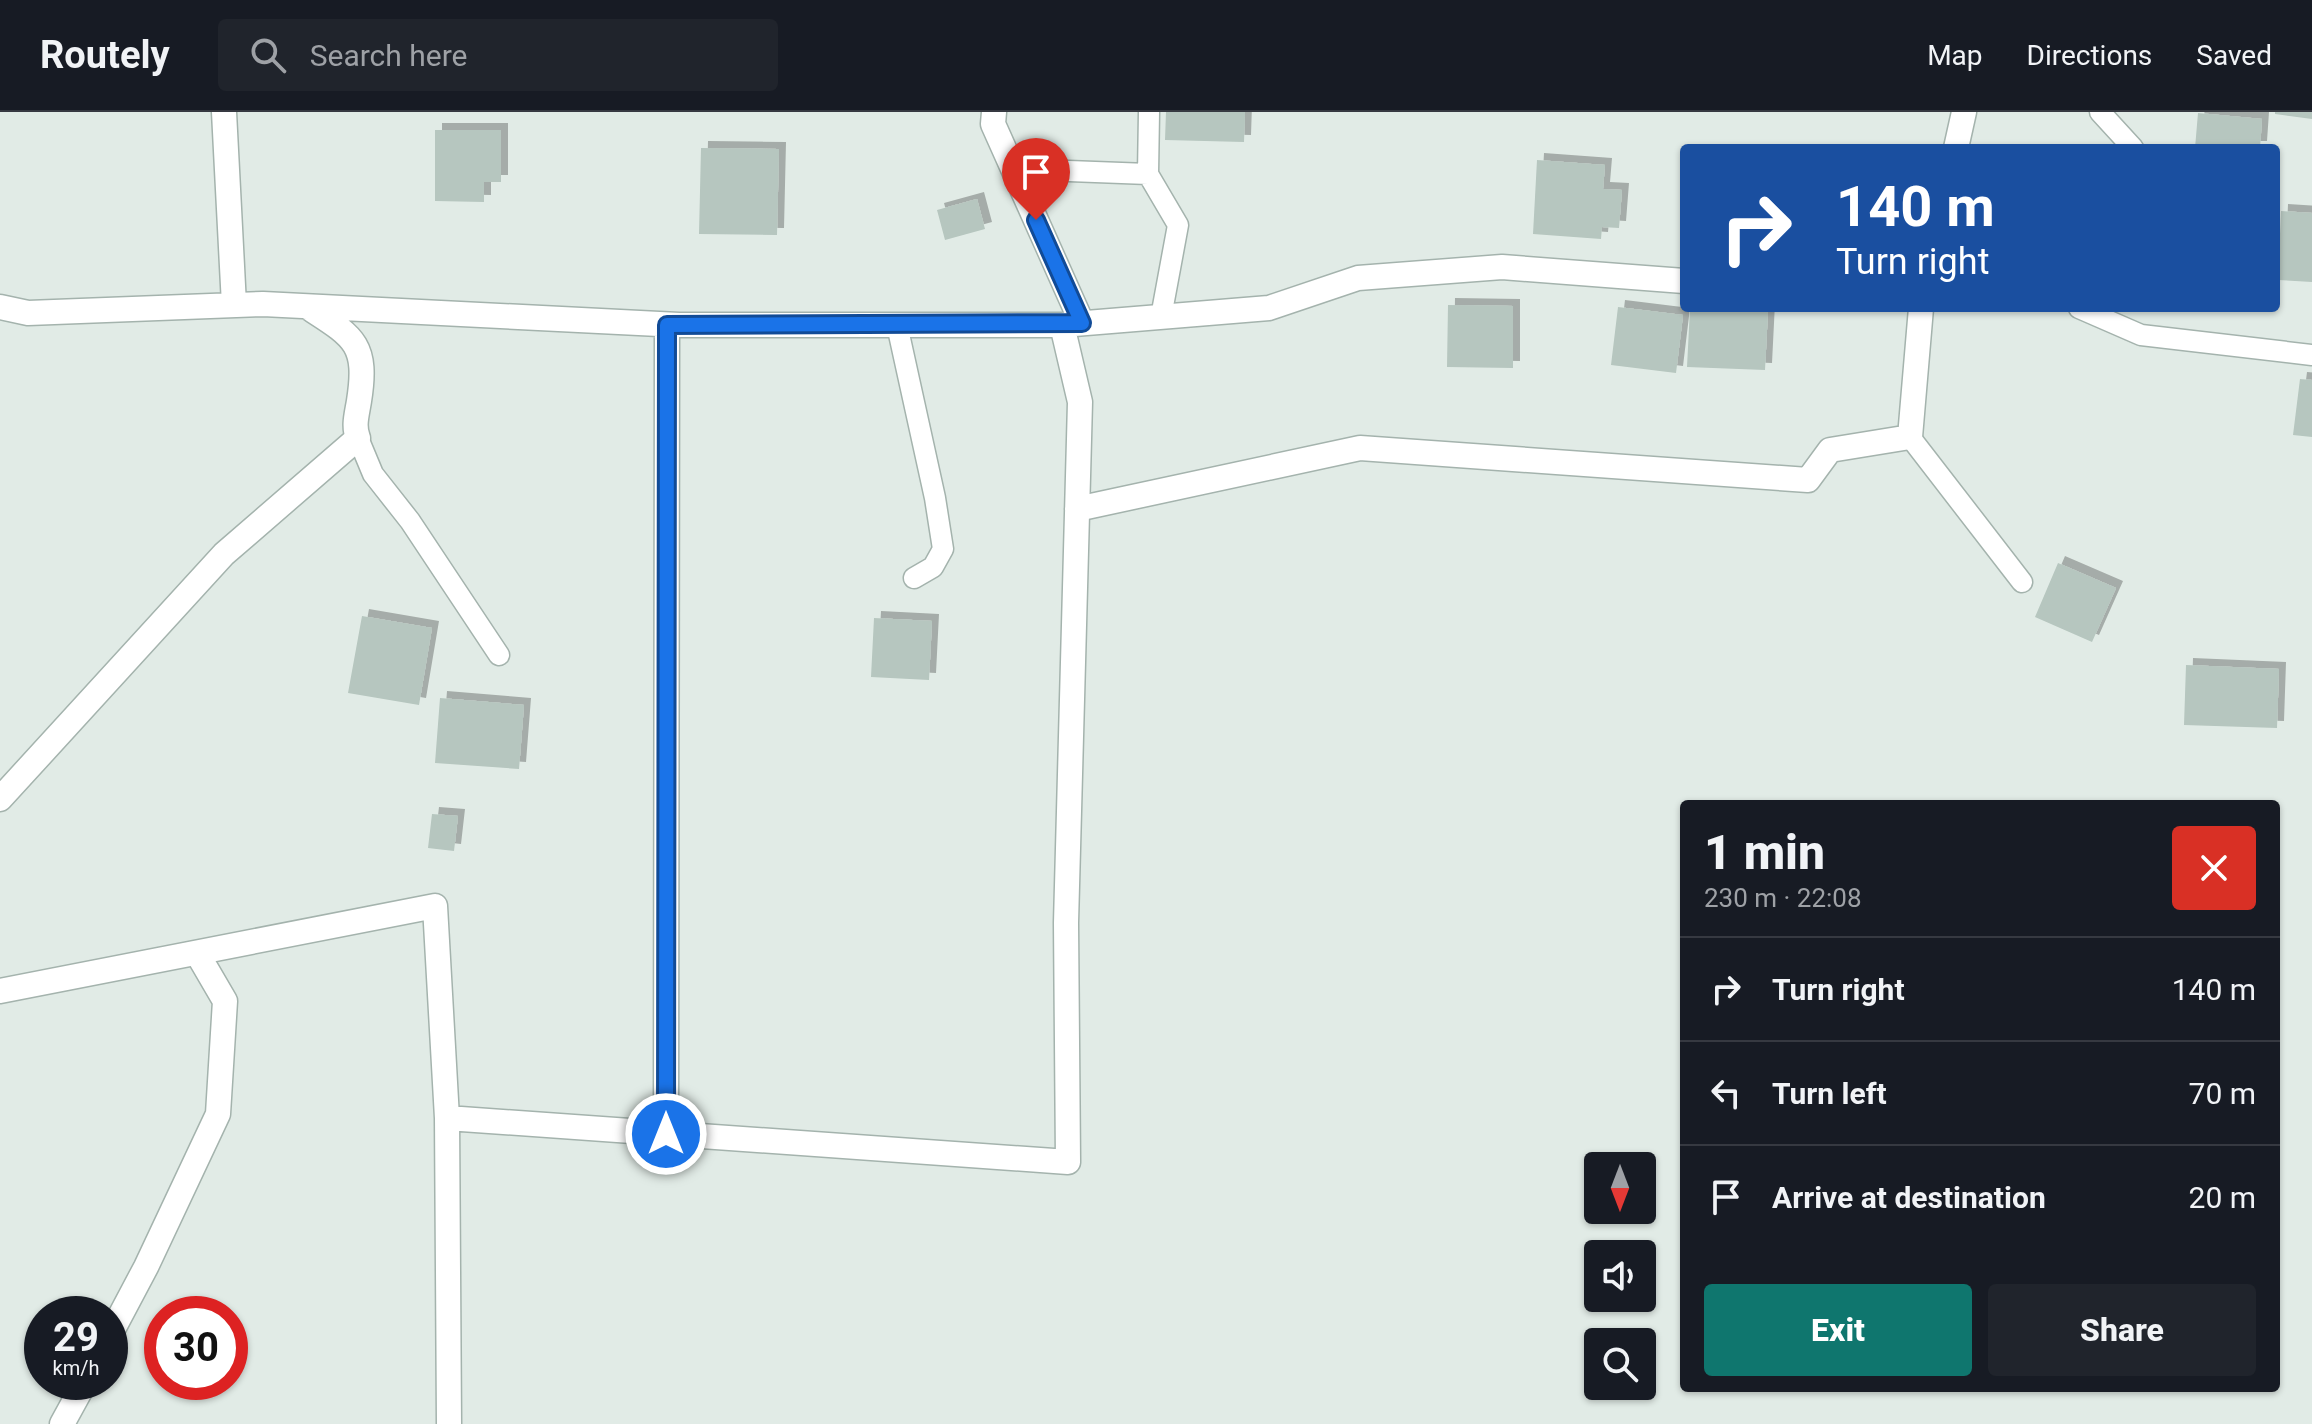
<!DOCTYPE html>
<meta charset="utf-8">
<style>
body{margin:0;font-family:Roboto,sans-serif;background:#20242c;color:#f1f3f6;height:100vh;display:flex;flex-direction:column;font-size:30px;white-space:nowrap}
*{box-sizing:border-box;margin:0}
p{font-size:26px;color:#9ea1a6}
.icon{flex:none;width:44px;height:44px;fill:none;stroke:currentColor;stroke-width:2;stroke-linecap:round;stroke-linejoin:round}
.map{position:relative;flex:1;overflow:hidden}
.side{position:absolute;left:1680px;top:688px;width:600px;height:592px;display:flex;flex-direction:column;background:#171b24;border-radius:8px;box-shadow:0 2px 6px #0004}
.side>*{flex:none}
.guide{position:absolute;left:1680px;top:32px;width:600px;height:168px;border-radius:8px;box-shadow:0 2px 6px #0004;background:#1a4fa0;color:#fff;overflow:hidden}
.needle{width:52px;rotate:180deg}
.buttons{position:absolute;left:1584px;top:1040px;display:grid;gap:16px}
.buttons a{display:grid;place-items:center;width:72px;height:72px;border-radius:8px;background:#171b24;box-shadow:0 2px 6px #0004;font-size:40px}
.speed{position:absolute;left:24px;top:1184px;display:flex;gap:16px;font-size:40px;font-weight:700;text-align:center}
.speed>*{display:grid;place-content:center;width:104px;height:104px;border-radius:50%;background:#171b24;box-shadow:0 2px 6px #0004;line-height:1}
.speed small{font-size:20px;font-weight:400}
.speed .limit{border:12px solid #d22;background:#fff;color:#111}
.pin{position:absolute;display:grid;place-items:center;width:68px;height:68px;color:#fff;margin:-82px -34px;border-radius:50% 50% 50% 0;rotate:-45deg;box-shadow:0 0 8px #0007}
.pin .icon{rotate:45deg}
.me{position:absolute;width:88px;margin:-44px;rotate:0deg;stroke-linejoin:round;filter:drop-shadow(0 0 6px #0008)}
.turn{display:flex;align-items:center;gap:28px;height:168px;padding:0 24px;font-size:36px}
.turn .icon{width:104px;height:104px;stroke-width:2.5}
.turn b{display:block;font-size:56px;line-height:68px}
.round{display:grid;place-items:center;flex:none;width:84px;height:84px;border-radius:8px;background:#20242c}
.head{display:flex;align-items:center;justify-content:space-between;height:136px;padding:0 24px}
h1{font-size:48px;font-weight:800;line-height:60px}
.button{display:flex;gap:16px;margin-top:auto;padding:16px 24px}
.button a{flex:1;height:92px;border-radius:8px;background:#0f766e;color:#fff;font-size:32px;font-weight:800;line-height:92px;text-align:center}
.button a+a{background:#20242c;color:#f1f3f6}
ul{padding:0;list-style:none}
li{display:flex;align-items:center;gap:24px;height:104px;padding:0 24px;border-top:2px solid #363941}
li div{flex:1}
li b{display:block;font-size:30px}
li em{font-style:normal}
header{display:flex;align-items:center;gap:48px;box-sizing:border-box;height:112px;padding:0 40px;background:#171b24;border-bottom:2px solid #363941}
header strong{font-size:38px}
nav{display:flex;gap:44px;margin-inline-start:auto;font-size:28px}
.search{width:560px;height:72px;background:#20242c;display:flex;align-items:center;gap:20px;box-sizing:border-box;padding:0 28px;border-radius:8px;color:#9ea1a6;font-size:30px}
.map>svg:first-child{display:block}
.building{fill:#b6c6bf;filter:url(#shadow)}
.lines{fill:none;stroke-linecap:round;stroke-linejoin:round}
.service-casing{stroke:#a4b3ad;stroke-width:23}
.minor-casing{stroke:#a4b3ad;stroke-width:27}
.service{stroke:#fff;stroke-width:20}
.minor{stroke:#fff;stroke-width:24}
.route-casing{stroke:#114b97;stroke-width:20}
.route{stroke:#1a73e8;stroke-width:14}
</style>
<header>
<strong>Routely</strong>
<div class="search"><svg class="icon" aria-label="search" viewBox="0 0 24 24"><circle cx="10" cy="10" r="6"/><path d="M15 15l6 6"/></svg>Search here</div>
<nav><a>Map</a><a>Directions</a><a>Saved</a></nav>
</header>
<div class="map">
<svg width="2312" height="1312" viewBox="0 0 2312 1312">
<defs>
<filter id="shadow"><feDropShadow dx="7" dy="-7" stdDeviation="0" flood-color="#0004"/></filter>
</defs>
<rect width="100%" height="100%" fill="#e1ebe6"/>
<!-- building -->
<path class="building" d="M1166,0H1245L1244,30L1165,28Z
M2275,0H2312V7L2275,2Z
M2198,1L2262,7L2260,36H2195Z
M435,18H501V70H484V90L435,89Z
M701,36L779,37L777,123L699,122Z
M1537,48L1605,53L1603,77L1622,78L1619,116L1602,115L1601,127L1533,122Z
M977,87L985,117L945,128L937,98Z
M2281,99L2312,101V170L2278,168Z
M1448,193L1513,194V256L1447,255Z
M1618,195L1683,203L1676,261L1611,253Z
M1690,196L1768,198L1765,258L1687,255Z
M2300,267L2312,268V325L2293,323Z
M2058,451L2116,476L2092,530L2035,505Z
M362,504L432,516L419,593L348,581Z
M874,506L932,509L929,568L871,565Z
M2186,553L2279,557L2277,616L2184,613Z
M440,586L524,593L519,657L435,651Z
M432,702L458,704L454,739L428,736Z"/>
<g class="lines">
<defs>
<path id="service" d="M1149,0L1148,62L1178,113L1161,205
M2100,0L2133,36
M1013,57L1148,62
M2079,196L2141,223L2312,243
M897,213L935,386L943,437L933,455L914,466
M1910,325L2022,470
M358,326L373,362L410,409L499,543"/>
<path id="minor" d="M224,0L234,193
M994,0L993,12L1082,211
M1956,36L1964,0
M0,195L28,201L263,192L679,213H1062L1269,196L1358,166L1502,155L1684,169
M1077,397L1360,336L1808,368L1830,338L1910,325L1921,196
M0,687L224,442L358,326C353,314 357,302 359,289C368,232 354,225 309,196
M0,879L435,794L447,1006L449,1312
M447,1006L1068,1050L1066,811L1080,290L1062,213
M666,1022L667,213
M110,1223L146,1155L218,1002L225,889L197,841
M62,1312L85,1270"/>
</defs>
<!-- service casing -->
<use href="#service" class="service-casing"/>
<!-- minor casing -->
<use href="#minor" class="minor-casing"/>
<!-- service -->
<use href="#service" class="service"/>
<!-- minor -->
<use href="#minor" class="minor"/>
</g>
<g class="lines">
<defs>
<path id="route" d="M666,1022L667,213L1082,211L1036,108"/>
</defs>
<!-- route casing -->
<use href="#route" class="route-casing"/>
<!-- route -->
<use href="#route" class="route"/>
</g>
</svg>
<div class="buttons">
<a><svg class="needle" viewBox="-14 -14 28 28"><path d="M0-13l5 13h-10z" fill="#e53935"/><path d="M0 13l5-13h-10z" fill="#9ea1a6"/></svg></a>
<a><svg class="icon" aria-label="sound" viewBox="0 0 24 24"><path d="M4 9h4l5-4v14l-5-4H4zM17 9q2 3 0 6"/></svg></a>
<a><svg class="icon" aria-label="search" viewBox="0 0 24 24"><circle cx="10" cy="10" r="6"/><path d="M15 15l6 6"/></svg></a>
</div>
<div class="speed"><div>29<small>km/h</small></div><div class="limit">30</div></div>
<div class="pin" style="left:1036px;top:108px;background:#d93025"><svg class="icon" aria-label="arrive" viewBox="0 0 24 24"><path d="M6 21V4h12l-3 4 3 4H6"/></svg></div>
<svg class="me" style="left:666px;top:1022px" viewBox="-20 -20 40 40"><circle r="17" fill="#1a73e8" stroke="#fff" stroke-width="3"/><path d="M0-11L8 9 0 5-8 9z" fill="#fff"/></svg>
<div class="guide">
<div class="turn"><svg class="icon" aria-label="right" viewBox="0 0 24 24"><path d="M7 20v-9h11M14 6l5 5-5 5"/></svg><div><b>140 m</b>Turn right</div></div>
</div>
<section class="side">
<div class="head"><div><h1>1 min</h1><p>230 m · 22:08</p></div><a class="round" style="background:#d93025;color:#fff"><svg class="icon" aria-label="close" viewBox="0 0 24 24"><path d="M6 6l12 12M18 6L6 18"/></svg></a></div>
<ul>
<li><svg class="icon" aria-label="right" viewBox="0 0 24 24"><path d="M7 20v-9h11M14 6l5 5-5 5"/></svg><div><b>Turn right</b></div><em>140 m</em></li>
<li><svg class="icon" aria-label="left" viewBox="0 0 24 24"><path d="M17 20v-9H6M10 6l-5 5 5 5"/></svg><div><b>Turn left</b></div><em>70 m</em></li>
<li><svg class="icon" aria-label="arrive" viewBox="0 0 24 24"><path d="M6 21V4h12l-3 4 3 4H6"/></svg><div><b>Arrive at destination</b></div><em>20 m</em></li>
</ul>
<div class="button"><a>Exit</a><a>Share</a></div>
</section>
</div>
